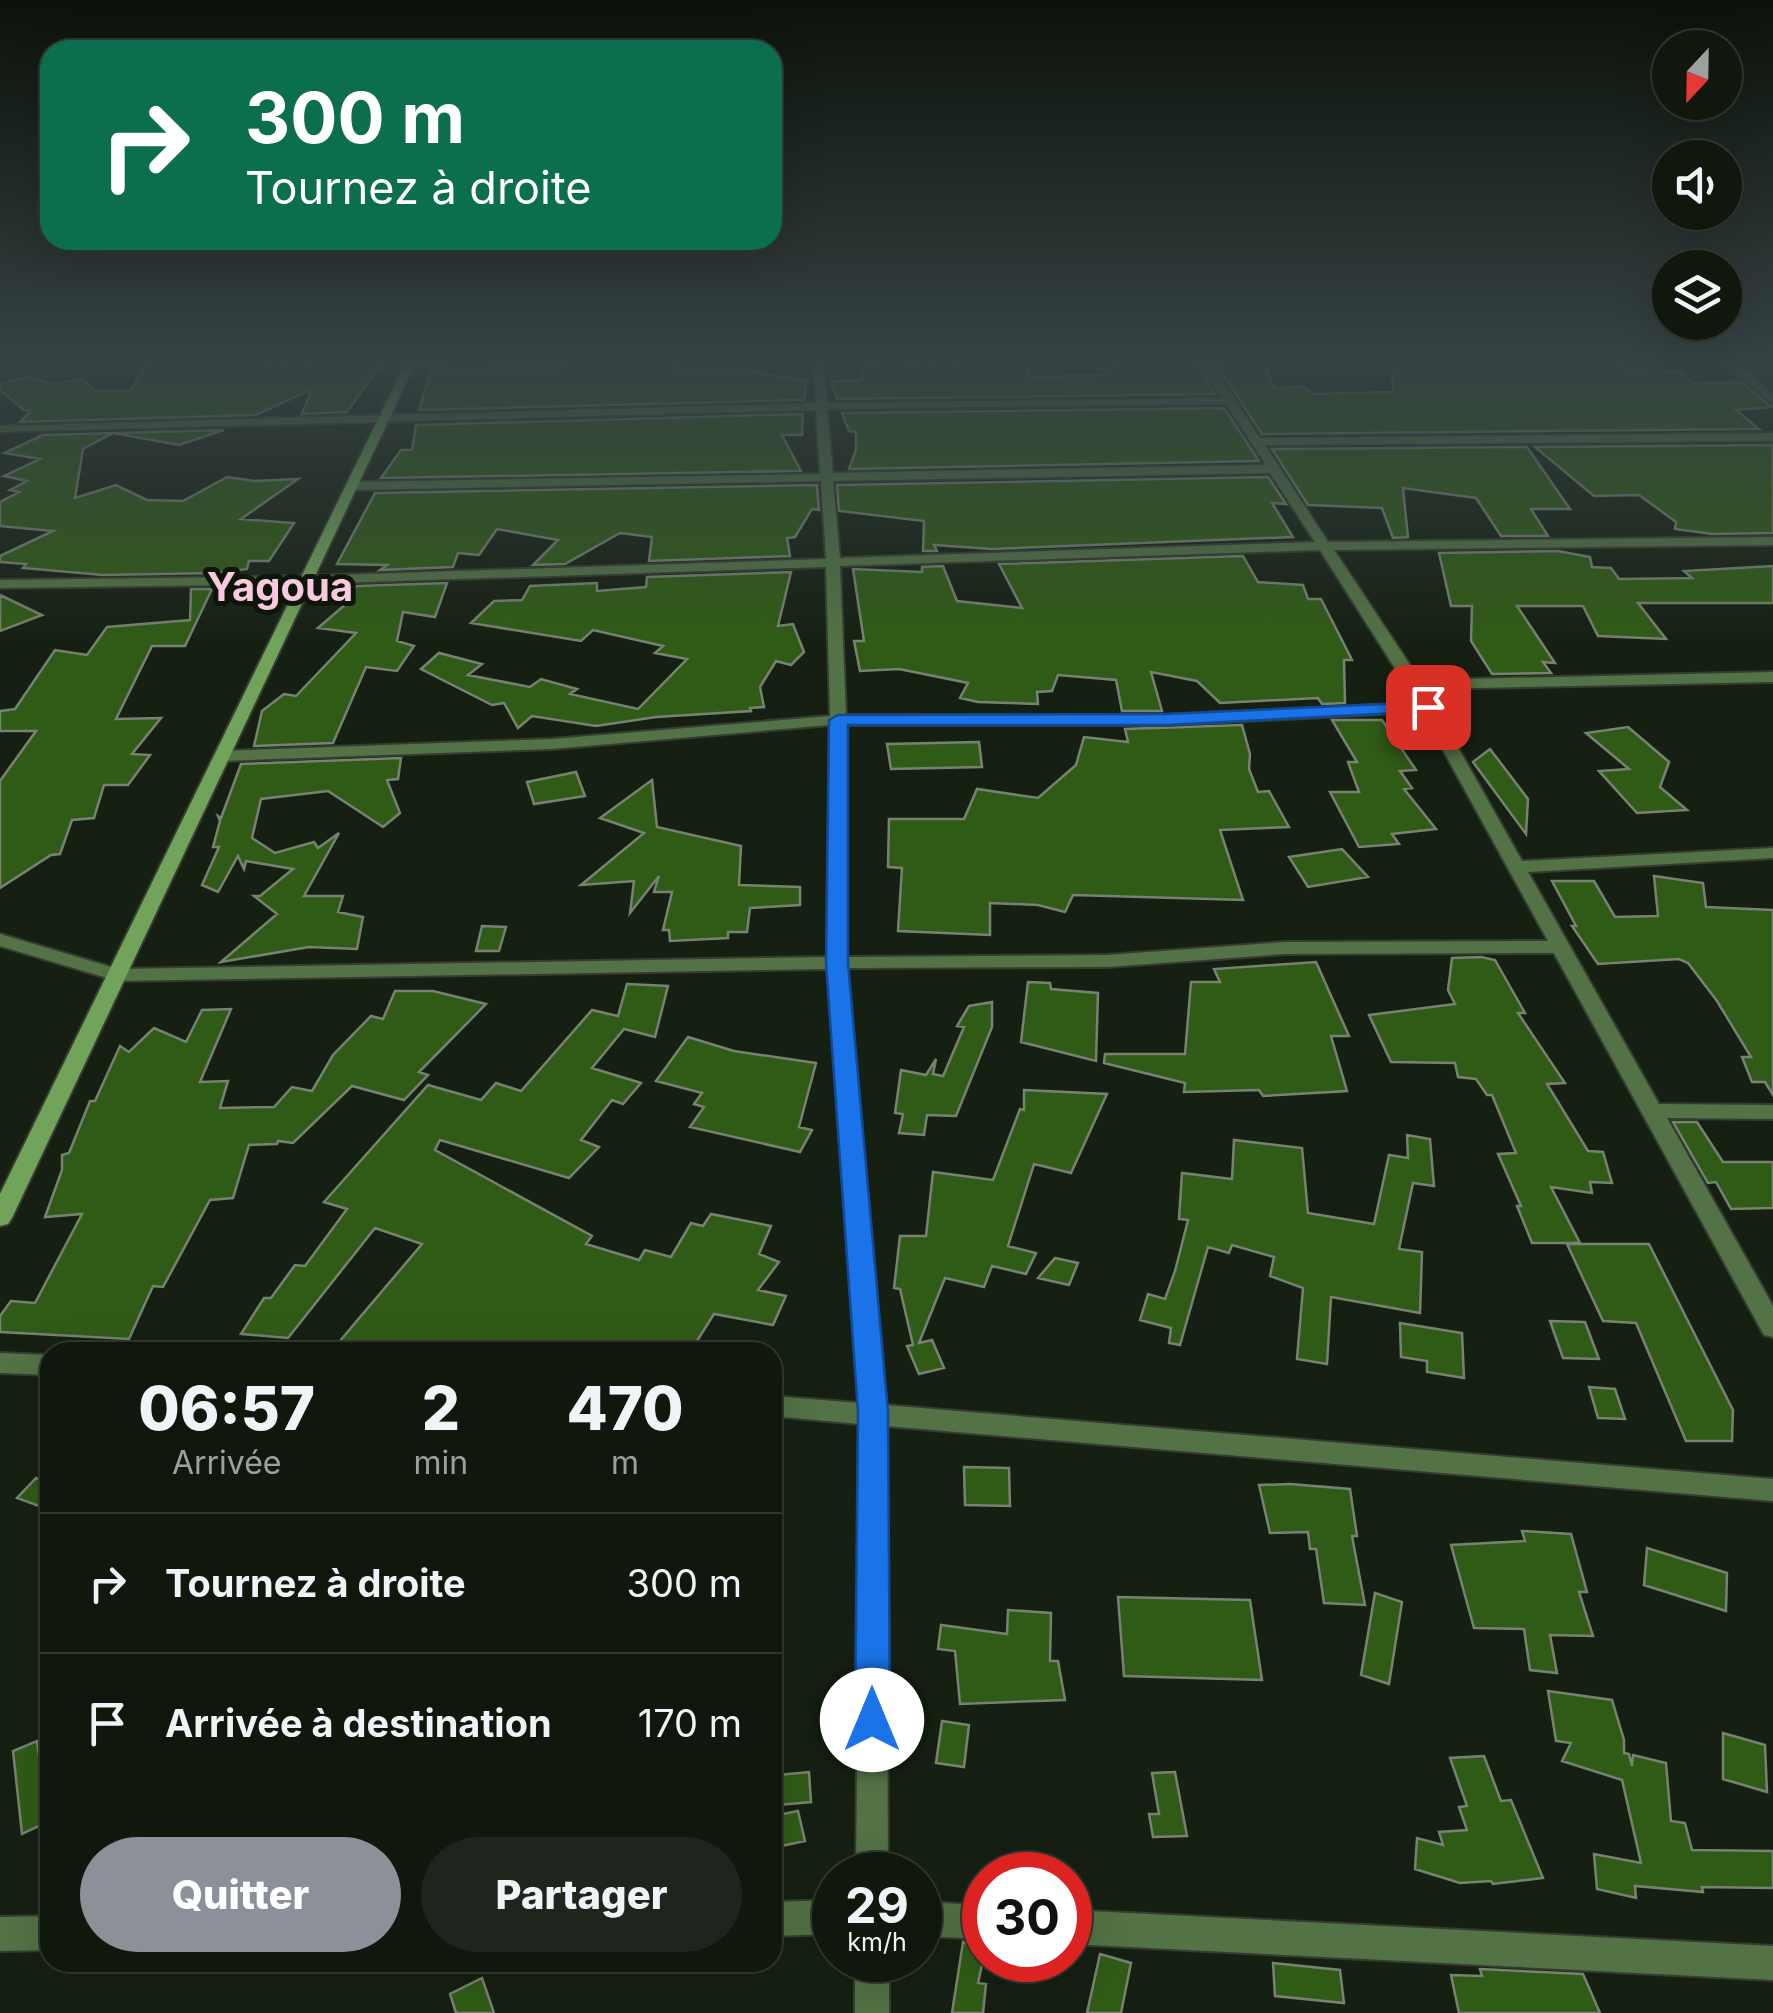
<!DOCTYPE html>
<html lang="fr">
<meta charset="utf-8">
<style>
body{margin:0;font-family:Inter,sans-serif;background:#1e251c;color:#f1f3f6;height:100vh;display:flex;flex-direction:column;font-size:38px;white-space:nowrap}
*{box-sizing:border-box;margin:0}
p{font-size:32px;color:#9ca09e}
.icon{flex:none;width:55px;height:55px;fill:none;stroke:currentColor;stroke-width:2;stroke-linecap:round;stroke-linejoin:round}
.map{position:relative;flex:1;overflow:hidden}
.details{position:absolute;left:40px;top:1342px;width:742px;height:630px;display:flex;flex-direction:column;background:#10180e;border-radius:30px;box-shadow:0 10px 40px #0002,0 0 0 2px #30372e}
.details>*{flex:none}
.top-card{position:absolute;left:40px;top:40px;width:742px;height:210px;border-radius:30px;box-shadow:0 10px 40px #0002,0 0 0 2px #30372e;background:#0b6e4f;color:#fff;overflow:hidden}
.needle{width:65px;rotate:202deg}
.fabs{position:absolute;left:1652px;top:30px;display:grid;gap:20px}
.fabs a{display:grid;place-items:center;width:90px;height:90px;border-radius:50%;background:#10180e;box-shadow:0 10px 40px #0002,0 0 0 2px #30372e;font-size:50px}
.speed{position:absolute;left:812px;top:1852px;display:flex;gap:20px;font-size:50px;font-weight:700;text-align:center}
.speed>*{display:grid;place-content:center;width:130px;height:130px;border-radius:50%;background:#10180e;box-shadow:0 10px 40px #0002,0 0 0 2px #30372e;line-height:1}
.speed small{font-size:25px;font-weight:400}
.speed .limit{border:15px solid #d22;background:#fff;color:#111}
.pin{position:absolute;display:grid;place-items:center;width:85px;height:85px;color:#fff;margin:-42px;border-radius:20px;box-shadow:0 5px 15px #0006}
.me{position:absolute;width:110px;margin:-55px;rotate:0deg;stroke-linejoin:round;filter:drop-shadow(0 0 8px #0008)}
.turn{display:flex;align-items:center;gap:35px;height:210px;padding:0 40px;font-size:45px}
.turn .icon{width:130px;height:130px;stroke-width:2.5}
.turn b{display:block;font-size:70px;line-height:85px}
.eta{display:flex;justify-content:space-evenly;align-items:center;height:170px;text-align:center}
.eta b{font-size:60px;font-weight:800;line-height:70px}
.primary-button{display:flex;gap:20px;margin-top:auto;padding:20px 40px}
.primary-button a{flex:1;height:115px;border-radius:60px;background:#8c9099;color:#fff;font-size:40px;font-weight:800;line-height:115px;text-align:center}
.primary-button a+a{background:#1e251c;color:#f1f3f6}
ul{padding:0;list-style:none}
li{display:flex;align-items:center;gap:30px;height:140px;padding:0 40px;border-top:2px solid #30372e}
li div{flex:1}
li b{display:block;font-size:38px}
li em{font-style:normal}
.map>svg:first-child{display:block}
.building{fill:#305b16;stroke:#778272;stroke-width:2.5}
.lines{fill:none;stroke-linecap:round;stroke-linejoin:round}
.street-casing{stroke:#343d30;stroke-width:4}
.secondary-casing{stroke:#343d30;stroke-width:4}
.street{fill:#537245;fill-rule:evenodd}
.secondary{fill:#71a35a;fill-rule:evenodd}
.route{fill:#1a73e8;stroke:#114b97;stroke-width:2.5}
.labels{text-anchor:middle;stroke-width:10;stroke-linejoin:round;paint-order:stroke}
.far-town-label{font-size:40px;font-weight:bold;fill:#f9c9df;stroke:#0e160a}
</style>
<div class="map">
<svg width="1773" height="2013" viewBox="0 0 1773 2013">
<rect width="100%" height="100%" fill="#162012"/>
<!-- building -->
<path class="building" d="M148,360L307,365L310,361L384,360L347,412L302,414L312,389L256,415L20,422L31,411L24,410L0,390V384L27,377L54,384L82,379L95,391H131Z
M874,360H905L907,366L1024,362L1030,377L1105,375L1097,368L1119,366L1115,360L1195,361L1215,394L837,399L831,382L861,380L863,365H875Z
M1262,360L1274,388L1303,387L1313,394L1393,392L1392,360H1590L1618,363L1622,368L1660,367L1665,372H1679L1693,383L1742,382L1771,407L1736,410L1759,429L1262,434L1214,361Z
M682,361L678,369H736L806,381L804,400L419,410L430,373L438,370L565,367L573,362Z
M1224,408L1259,461L849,469L856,450V432L849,431L842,413Z
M803,414L802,435H782L801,471L381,478L401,450H412L416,425Z
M224,430L179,445L113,433L83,449L75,498L116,485L147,500L183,501L227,477L255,481L298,479L241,519L294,523L269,561H249L247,569L219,573L103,575L23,568L26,564L0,562V556L53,531L0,526V502L19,492L10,490L27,481L4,476L40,459L4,453L43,435Z
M1773,445V533L1712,534L1675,529L1676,522L1639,495L1594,496L1535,447Z
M1527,447L1570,509H1531L1548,536H1501L1476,498L1403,488L1408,537L1393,538L1382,508L1308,505L1272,449Z
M1268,477L1286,504L1272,503L1293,537L991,549L934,545L937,551H923L924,521L839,511L837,485Z
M817,485L819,510L812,509L795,537L787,538L790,556L649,561L652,537L620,533L565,564L533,565L558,540L497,529L479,555L458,553L453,567L380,570L387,565L337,564L375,493Z
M1558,551L1590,557L1592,567L1611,568L1619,579L1692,578L1684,571L1773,566V603H1638L1666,639L1598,636L1583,606H1517L1555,663L1543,662L1551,673L1492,674L1471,641L1472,606H1451L1439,553Z
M1243,556L1258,582L1303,585L1308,599H1321L1352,660H1344L1345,703L1322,704L1318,698L1220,703L1197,681L1151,672L1162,711H1122L1116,680L1058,675L1052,691L1037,692L1038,704L978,702L960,698L968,683L899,669L860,671L854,641H864L853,569L922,572V567L943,566L957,601L1022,608L999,564Z
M791,572L778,626L793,624L804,652L791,665L776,661L760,687L764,707L750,708L751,711L656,717L596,726L532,716L518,728L504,703L492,705L421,669L439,653L482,664L468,675L530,687L541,679L577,689L570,694L638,709L687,659L655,653L663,646L593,630L581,641L471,623L494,601L522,600L530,586L597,583V591L646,587L647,577Z
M447,583L435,617L403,612L397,641L414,646L397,671L366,667L333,743L254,746L262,711L284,694L296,696L356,633L318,628L346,604L335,602L357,586Z
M191,589H212L185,646H152L116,719L161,718L132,754L150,755L128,785H104L94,818L72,820L60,854L51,855L0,888V781L36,731H0V711L15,709L55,650L87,655L107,627L190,620Z
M0,595L42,615L0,631Z
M1332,720H1382L1416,770L1400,771L1412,788L1404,789L1436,829L1392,834L1399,844L1359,847L1330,792H1359L1348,762H1357Z
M1242,725L1250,754L1249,769L1258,792L1269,791L1289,827L1220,830L1243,900L1073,895L1065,912L1038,905L990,903V935L898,931L902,868L888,867L889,819H964L977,789L1038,798L1076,765L1084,737L1128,742L1125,729Z
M1628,727L1669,762L1660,787L1687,810L1637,813L1599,771L1629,769L1586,733Z
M979,742L982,767L891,769L887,744Z
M1490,749L1528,799L1526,834L1473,762Z
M401,758L398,779L387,780L400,813L383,827L328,791L261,799L252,838L275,853L314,842L318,848L339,833L304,896H343L338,912L363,917L357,949L309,947L221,962L277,914L254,896H260L293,869L246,861L244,869L238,856L218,892L202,885L219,847H213L220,821L218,816L221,818L241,764Z
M576,772L585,796L534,804L527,782Z
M652,780L657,827L741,846L739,885L800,887V905L750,908L747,932H728V938L670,941L669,930H663L672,892H654L659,876L630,913L634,881L581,885L644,833L600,818Z
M1342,849L1368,877L1308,887L1289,857Z
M1654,876L1703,883L1706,907L1773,910V1095L1765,1082H1752L1742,1057H1751L1717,1001L1688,963L1679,959L1598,964L1572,926H1576L1552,881H1594L1615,917L1658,916Z
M482,926L506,927L499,951H476Z
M1481,957L1495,960L1525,1013H1518L1565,1083L1547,1084L1588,1151L1603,1152L1612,1183L1590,1182L1592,1193L1551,1187L1580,1243H1532L1517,1206H1521L1498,1154L1516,1153L1492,1095H1487L1476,1079L1458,1077L1455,1063L1391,1062L1369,1015L1455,1004L1448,990L1452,958Z
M1316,962L1349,1036H1331L1347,1091L1263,1096L1259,1090L1184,1092L1185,1083L1104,1063L1105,1054H1185L1191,982H1220L1214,969Z
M1028,982L1050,983L1051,989L1098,993L1096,1061L1021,1042Z
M627,984L668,986L655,1037L624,1029L592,1068L641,1083L623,1104L612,1100L581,1140L599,1147L569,1178L440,1140L435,1150L592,1236L586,1244L639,1260L645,1250L671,1257L691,1223L703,1226L711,1214L771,1226L759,1254L779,1262L758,1290L786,1296L773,1325L714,1314L690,1352H445L398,1343L393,1352L346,1349L349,1343L339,1342L422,1244L375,1228L288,1338L241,1334L264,1298H271L295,1265L305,1266L347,1209L324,1202L428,1085L481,1100L496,1083L521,1091L592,1010L618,1016Z
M395,991H433L486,1004L419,1072L428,1075L404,1100L352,1086L293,1143L278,1141L277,1144L249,1145L233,1198L210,1200L163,1287L153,1286L129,1339L0,1332V1316L11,1301L35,1303L82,1214L45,1217L62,1170V1155L69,1153L90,1101H95L120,1046L129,1052L154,1028L186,1042L202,1010L231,1009L200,1082L228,1081L220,1108L274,1107L292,1087L312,1091L333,1055L371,1016L383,1019Z
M992,1002V1027L956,1116L927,1115L924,1135L899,1133L903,1114L895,1113L901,1070L926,1075L936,1059L933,1074L943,1076L964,1027L957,1026L969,1006Z
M688,1037L734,1051L816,1063L799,1127L812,1130L800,1152L690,1127L704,1107L694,1104L702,1093L656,1081Z
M1024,1090L1107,1094L1071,1173L1034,1164L1008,1246L1036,1253L1026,1274L992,1266L984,1287L945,1278L919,1343L932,1340L944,1368L919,1374L907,1346L913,1345L900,1289L894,1288L900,1236H926L933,1172L993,1180L1020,1109L1024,1110Z
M1673,1122H1697L1723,1162H1773V1208L1731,1209L1716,1182L1708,1183Z
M1407,1135L1430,1139L1434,1186L1413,1183L1399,1249L1422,1252L1420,1313L1331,1297L1327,1364L1297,1359L1303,1288L1270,1276L1274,1257L1232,1245L1229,1253L1208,1247L1180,1345L1169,1343L1171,1328L1140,1320L1148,1294L1165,1299L1175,1271L1188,1220L1179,1219L1182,1173L1232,1179L1234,1140L1302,1148L1308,1213L1374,1224L1389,1155L1408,1158Z
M1567,1244H1649L1733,1410L1732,1441H1686L1636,1323L1603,1321Z
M1055,1258L1078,1263L1069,1285L1038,1278Z
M1550,1321L1585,1322L1599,1359L1563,1358Z
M1400,1323L1462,1333L1464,1378L1427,1372V1361L1401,1357Z
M1589,1387L1615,1389L1625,1419L1598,1418Z
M964,1467L1009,1468L1010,1506L965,1505Z
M36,1478L50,1483V1510L17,1498Z
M1290,1484L1350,1489L1357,1536H1352L1365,1605L1324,1603L1316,1549H1310L1308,1532L1270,1533L1259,1485Z
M1522,1531L1571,1534L1587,1592H1579L1593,1636L1550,1635L1557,1673L1530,1670L1524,1629L1474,1628L1451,1545L1525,1541Z
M1647,1548L1727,1573L1726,1611L1644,1585Z
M1375,1593L1402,1602L1389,1684L1361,1675Z
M1118,1597L1250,1600L1262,1680L1124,1676Z
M1008,1610L1051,1613L1050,1661H1058L1065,1700L960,1704L955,1651L938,1649L941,1625L1007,1634Z
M1548,1691L1612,1700L1624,1740V1753L1629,1754L1632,1766L1633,1755L1666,1763L1671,1821L1685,1823L1692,1850L1773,1851V1888L1702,1887L1703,1892L1635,1886L1636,1898L1597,1889L1594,1854L1641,1863L1622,1780L1562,1761L1571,1743L1556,1741Z
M942,1721L969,1725L964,1767L936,1763Z
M1723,1733L1765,1745L1767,1792L1723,1779Z
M37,1741L44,1792L50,1789V1821L22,1834L13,1751Z
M1484,1756L1501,1801L1511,1800L1543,1878L1493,1884L1491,1881L1460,1883L1415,1869L1417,1838L1443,1845L1439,1832L1467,1830L1459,1807L1467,1806L1450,1758Z
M809,1772L811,1802L779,1805L778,1775Z
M1175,1772L1187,1836L1153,1837L1149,1814H1159L1152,1773Z
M798,1811L805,1841L772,1848V1816Z
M963,1942L985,1951L978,1983L986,1984L983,2013H952Z
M1100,1954L1131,1963L1121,2013H1087Z
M1273,1963L1340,1970L1344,2003L1275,1996Z
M1480,1969L1583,1974L1600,2013H1459L1451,1975L1482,1976Z
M482,1978L494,2013H456L450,1994Z"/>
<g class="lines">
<defs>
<path id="street" d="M570,360L565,363L410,367L405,364L428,360Z
M813,360H823L827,403L1222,398L1198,360H1209L1260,438L1773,433V441L1265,445L1328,542L1773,537V545L1334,550L1420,680L1773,672V682L1425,689L1522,861L1773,848V858L1528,872L1659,1104L1773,1105V1119L1667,1118L1773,1306V1337L1764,1335L1554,953L1284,954L1107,967L847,968L885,1405L1773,1479V1501L886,1426L888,1875H856L860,1424L772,1416V1396L859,1403L828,969L117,981L0,946V934L118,969L827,957L830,725L552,749L222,761L214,756L222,751L552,739L830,716L826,567L305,584L0,588V580L305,576L826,559L821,481L352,490L346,486L352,482L820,474L816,410L0,432V426L816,403ZM1226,404L1266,465L833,473L827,409ZM1270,473L1315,542L840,558L833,481ZM1320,550L1417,703L1166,715H846L840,566ZM1422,712L1548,941L1284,942L1107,955L847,957L846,725H1166Z
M1722,360H1734L1773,395V404Z
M0,1353L50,1355V1375L0,1373Z
M835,1900V1934L772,1936V1902Z
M920,1902L985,1905V1939L920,1936Z
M1070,1910L1773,1946V1980L1070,1944Z
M50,1916V1950L0,1951V1917Z
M855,1960H889V2013H855Z"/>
<path id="secondary" d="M407,360H417L12,1218L8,1224L0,1226V1194Z"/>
</defs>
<!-- street casing -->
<use href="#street" class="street-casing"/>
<!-- secondary casing -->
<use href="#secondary" class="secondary-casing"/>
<!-- street -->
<use href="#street" class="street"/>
<!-- secondary -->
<use href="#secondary" class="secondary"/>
</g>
<!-- sky -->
<linearGradient id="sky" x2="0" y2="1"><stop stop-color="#0c120a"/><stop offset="0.56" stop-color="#364244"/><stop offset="1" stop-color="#364244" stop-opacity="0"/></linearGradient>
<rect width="1773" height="642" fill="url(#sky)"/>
<!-- route -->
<path class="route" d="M1428,702L1437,707L1434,711L1166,725H848V963L888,1412L890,1720L885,1732L872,1737L860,1732L855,1720L858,1412L826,963L829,720L838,715L1166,714Z"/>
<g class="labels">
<!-- far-town labels -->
<g class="far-town-label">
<text x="280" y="601">Yagoua</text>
</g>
</g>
</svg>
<div class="fabs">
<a><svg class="needle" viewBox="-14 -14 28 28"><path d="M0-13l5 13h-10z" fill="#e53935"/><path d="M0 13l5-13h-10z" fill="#9ca09e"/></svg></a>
<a><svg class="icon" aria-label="sound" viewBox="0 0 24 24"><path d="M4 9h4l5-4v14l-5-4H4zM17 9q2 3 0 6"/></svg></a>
<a><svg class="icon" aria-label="layers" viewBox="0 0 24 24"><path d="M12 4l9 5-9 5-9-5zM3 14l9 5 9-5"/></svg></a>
</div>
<div class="speed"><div>29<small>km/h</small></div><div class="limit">30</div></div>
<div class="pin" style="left:1428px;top:707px;background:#d93025"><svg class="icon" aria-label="arrive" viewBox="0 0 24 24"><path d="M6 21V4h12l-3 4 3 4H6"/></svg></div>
<svg class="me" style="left:872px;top:1720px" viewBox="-20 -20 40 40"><circle r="19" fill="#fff"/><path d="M0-13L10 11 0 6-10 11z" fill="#1a73e8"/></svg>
<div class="top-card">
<div class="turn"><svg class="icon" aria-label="right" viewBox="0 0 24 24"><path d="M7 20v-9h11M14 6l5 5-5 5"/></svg><div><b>300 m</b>Tournez à droite</div></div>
</div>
<section class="details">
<div class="eta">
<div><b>06:57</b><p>Arrivée</p></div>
<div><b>2</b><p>min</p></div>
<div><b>470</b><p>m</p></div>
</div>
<ul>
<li><svg class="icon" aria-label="right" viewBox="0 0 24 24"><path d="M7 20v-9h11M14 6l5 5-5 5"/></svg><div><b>Tournez à droite</b></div><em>300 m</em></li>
<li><svg class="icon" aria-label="arrive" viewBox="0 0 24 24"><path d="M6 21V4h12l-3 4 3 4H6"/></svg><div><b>Arrivée à destination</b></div><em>170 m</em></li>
</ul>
<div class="primary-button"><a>Quitter</a><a>Partager</a></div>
</section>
</div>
